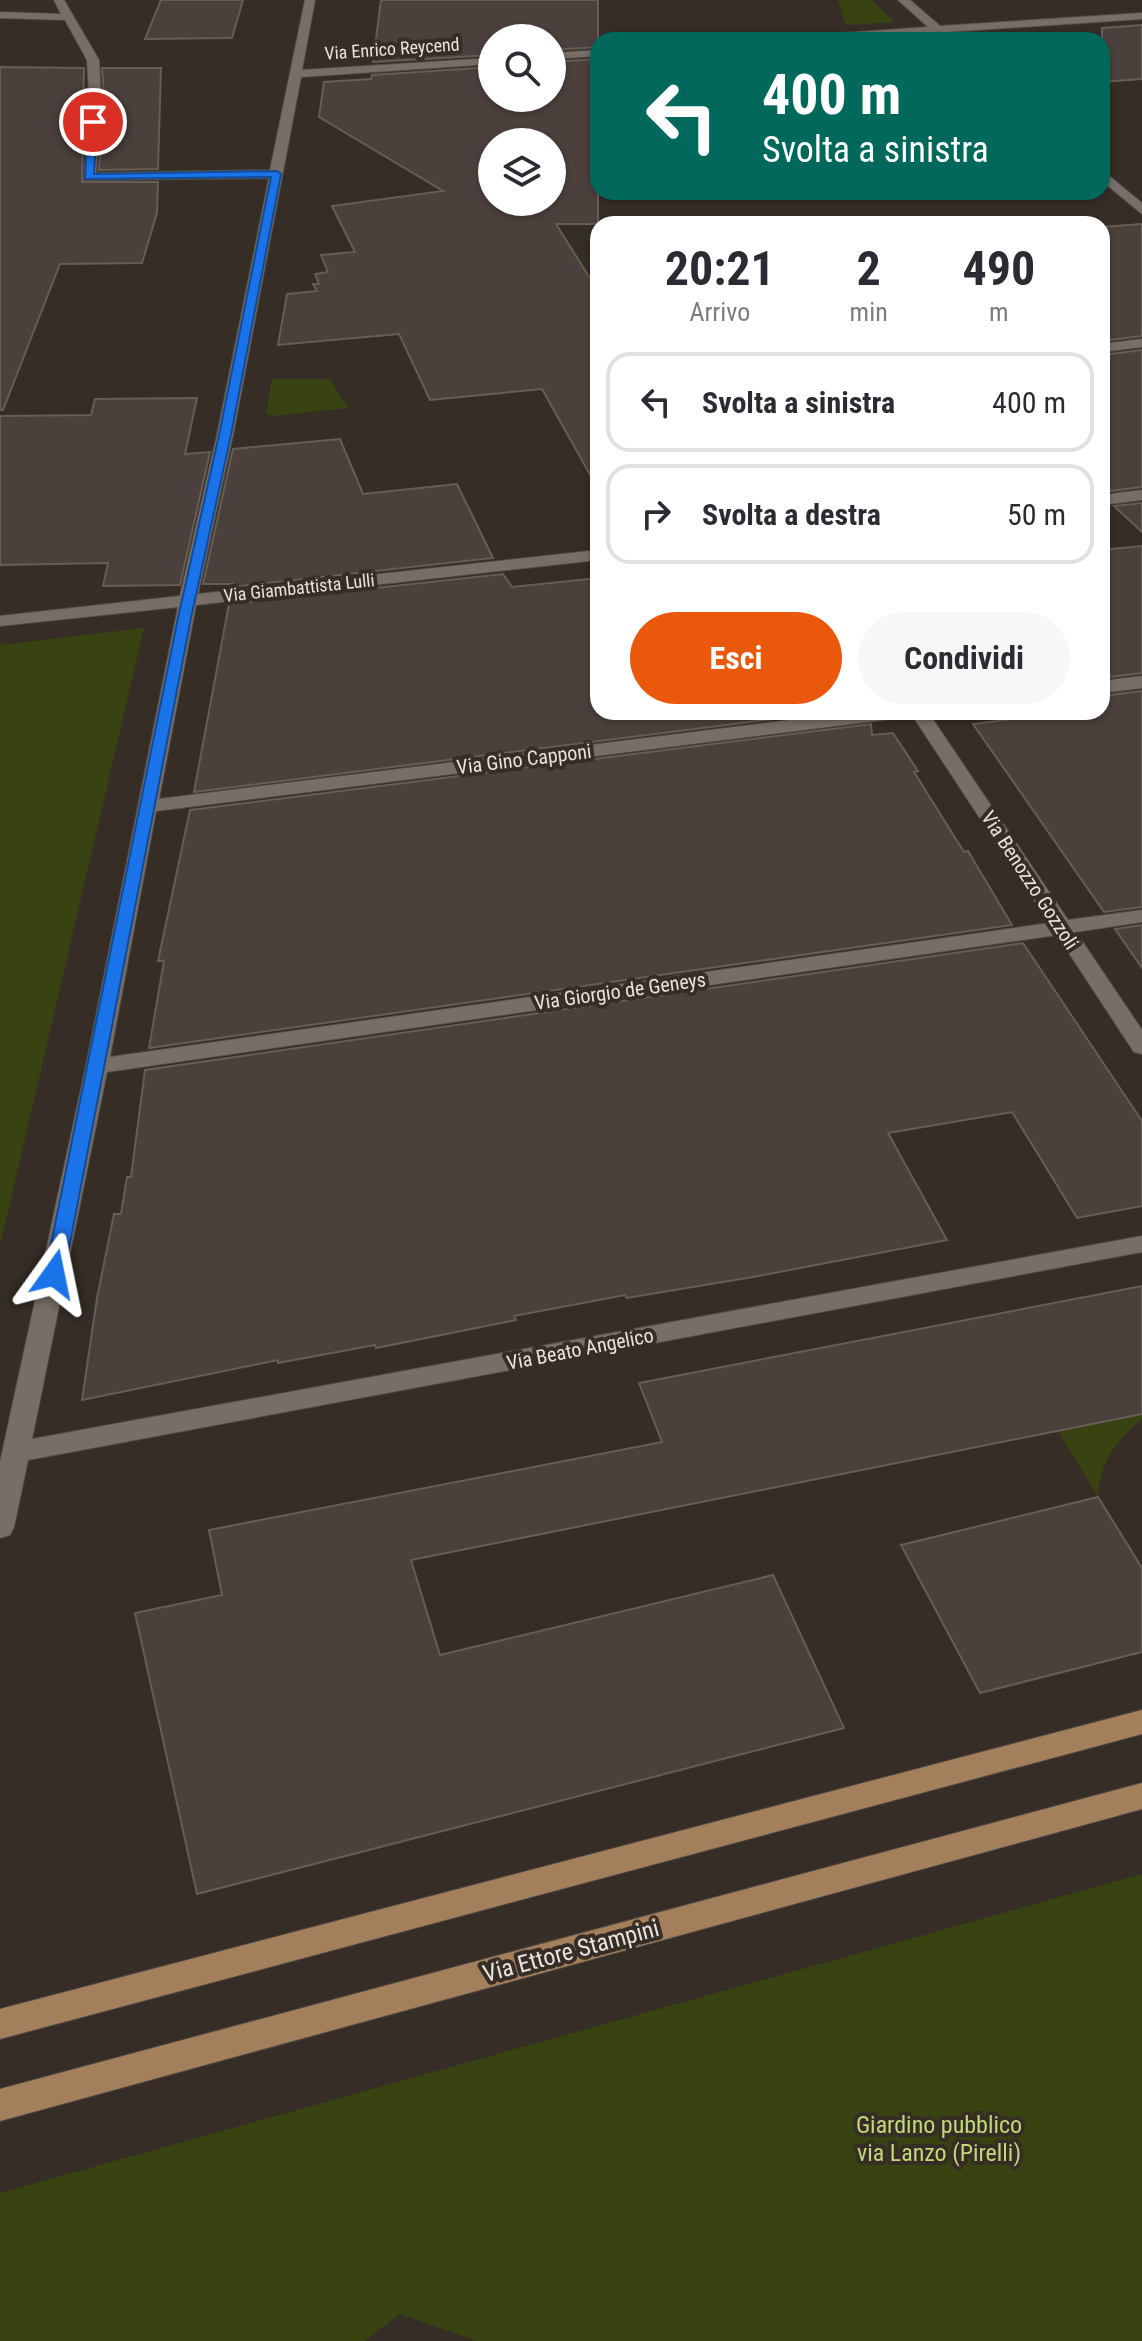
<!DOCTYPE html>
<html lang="it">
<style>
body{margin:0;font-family:"Roboto Condensed",sans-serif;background:#f7f7f7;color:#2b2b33;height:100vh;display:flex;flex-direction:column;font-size:30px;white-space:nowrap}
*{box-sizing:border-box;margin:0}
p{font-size:26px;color:#7c7c81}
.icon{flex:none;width:44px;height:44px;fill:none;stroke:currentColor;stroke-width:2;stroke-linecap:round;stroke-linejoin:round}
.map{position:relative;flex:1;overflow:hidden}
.details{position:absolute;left:590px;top:216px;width:520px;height:504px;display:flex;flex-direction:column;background:#fff;border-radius:24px;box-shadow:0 2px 6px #0004}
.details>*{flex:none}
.guide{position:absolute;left:590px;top:32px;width:520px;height:168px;border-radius:24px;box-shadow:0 2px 6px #0004;background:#00695c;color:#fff;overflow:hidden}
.fabs{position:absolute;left:478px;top:24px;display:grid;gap:16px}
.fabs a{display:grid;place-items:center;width:88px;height:88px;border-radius:50%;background:#fff;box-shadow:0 2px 6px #0004;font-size:40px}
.pin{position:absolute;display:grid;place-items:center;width:68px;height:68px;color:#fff;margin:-34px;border:4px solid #fff;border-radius:50%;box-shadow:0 2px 8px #0007}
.me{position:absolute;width:88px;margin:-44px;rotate:12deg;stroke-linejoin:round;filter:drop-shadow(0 0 6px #0008)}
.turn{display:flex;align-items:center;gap:28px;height:168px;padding:0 40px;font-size:36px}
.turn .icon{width:104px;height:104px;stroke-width:2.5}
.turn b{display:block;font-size:56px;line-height:68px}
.eta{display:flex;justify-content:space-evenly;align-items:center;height:136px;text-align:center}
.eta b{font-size:48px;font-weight:700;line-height:56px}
.cta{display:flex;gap:16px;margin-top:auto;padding:16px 40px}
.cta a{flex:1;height:92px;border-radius:48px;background:#ea580c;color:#fff;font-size:32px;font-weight:700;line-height:92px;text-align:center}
.cta a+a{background:#f7f7f7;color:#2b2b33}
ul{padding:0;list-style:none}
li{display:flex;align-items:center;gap:24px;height:100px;margin:0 16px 12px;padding:0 24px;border:4px solid #e1e1e2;border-radius:24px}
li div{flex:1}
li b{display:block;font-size:30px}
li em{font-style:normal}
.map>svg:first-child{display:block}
.green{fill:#394312}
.building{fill:#4b403b;stroke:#675c56;stroke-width:2;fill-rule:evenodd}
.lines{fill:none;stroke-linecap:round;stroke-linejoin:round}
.minor-casing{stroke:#524b45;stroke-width:2}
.major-casing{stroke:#524b45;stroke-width:2}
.minor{fill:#786e67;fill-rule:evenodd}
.major{fill:#a47f5c;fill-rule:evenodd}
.route{fill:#1a73e8;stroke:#114b97;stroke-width:2}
.labels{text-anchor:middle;stroke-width:8;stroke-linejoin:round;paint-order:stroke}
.far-street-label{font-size:18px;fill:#e9e3df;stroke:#352d26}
.street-label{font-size:20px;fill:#e9e3df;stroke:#352d26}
.near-street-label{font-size:24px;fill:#e9e3df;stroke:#352d26}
.near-park-label{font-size:24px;fill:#c3d978;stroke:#352d26}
</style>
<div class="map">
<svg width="1142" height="2341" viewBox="0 0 1142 2341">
<rect width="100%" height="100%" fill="#352d26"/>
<!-- green -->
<path class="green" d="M838,0H871L895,22L846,25Z
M272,379H330L348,408L273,416L266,413Z
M144,628L0,1246V645Z
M1142,1414V1419C1117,1439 1099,1464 1098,1497L1058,1431Z
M1142,1874V2341H477L400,2314L364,2341H0V2193Z"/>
<!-- building -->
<path class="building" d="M161,0H243L232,38L145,39Z
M381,0H598V47L552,50V38H492V55L373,62Z
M1142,25V79L1102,82V28Z
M598,59V224H556L598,291V489L542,389L430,400L399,334L278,345L287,294L317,291L313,284H319L315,274L328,272L321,255L355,252L332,206L443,191L319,117L324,82L371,79L372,75L492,67V98H552V62ZM492,142H552V202H492Z
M0,67L84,68L82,182H158L157,213L142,263L60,264L3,410H0Z
M102,68H161L158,169L99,170L104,95Z
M1142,224V336L1102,341V227Z
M1142,350V487L1102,492V355Z
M197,398L185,454L210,452L180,585L103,586L108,563L0,565V416L91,415L95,399Z
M340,439L363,494L457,484L493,558L232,587L233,584H203L233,449Z
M1142,503V532L1114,506Z
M1142,546V673L1102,678V550Z
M503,574L512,587L598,578V712H830L194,792L229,604Z
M1142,691V907L1104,912L973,724L1072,712H1102V696Z
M871,724L872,735L893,733L918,771L914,772L964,852L968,851L1012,925L149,1048L164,961H158L190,810Z
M1142,925V968L1115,929Z
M1023,943L1142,1121V1206L1077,1218L1012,1112L888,1133L947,1240L753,1277L627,1298L625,1295L514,1316L516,1320L376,1348L375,1345L278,1363V1360L82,1400L97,1298L114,1214H121L127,1177H131L145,1070Z
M1142,1286V1414L411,1560L440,1655L773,1575L844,1728L197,1894L135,1613L222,1595L209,1530L662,1442L639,1383Z
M1098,1497L1142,1568V1652L980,1693L901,1545Z"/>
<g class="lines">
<defs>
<path id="minor" d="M54,0H64L99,60L101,95L96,173L270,170L305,0H315L302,70L492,58V64L301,77L233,435L198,594L598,550V560L196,605L159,799L854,712H908L899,718L156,811L110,1057L1049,923L910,712H928L1068,920L1142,910V922L1076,932L1142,1030V1054L1134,1052L1057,935L107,1072L32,1439L1142,1236V1252L28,1460L14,1527L10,1535L0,1538V1462L86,1066L178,607L0,626V616L180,596L217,435L269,178L84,180L89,95L87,60L65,20L0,18V12L61,14Z
M898,0H910L940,26L1142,13V19L948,32L950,35L944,38L935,33L836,40H780L786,37L928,27Z
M598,50V56L552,59V53Z
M1102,170L1142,203V214L1102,181Z
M1142,339V347L1102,352V344Z
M1142,490V500L1102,505V495Z
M1142,676V688L1102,693V681Z"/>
<path id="major" d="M1142,1710V1734L0,2039V2009Z
M1142,1783V1809L0,2121V2089Z"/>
</defs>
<!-- minor casing -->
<use href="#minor" class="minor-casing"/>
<!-- major casing -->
<use href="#major" class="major-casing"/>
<!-- minor -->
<use href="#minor" class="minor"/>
<!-- major -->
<use href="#major" class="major"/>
</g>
<!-- route -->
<path class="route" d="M93,119L97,122L94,174L277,171L281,174L231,435L191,618L64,1274L54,1281L45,1274L178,618L219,435L271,177L85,179L88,122Z"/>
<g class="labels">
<!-- far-street labels -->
<g class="far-street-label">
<text transform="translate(392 49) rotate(-4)" y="6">Via Enrico Reycend</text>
<text transform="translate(299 588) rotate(-6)" y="6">Via Giambattista Lulli</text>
</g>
<!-- street labels -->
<g class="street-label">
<text transform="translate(524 759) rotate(-7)" y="7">Via Gino Capponi</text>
<text transform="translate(1030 880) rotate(57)" y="7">Via Benozzo Gozzoli</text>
<text transform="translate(620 991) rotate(-8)" y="7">Via Giorgio de Geneys</text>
<text transform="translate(580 1349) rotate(-11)" y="7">Via Beato Angelico</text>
</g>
<!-- near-street labels -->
<g class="near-street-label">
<text transform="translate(571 1951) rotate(-15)" y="8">Via Ettore Stampini</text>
</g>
<!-- near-park labels -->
<g class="near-park-label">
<text x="939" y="2133">Giardino pubblico<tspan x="939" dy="28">via Lanzo (Pirelli)</tspan></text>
</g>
</g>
</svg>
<div class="fabs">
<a><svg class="icon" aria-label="search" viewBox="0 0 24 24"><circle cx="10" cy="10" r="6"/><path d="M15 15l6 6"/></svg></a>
<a><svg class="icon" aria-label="layers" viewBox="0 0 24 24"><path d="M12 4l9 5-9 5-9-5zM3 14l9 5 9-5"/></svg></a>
</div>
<div class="pin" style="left:93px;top:122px;background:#d93025"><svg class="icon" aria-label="arrive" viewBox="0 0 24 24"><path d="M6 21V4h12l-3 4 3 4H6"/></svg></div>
<svg class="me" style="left:54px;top:1274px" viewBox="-20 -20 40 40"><path d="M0-17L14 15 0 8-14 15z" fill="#1a73e8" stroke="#fff" stroke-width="4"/></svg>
<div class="guide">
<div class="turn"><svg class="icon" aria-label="left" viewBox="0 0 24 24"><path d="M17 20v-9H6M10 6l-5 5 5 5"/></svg><div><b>400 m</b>Svolta a sinistra</div></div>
</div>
<section class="details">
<div class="eta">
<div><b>20:21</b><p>Arrivo</p></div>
<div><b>2</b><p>min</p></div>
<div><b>490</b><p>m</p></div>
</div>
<ul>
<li><svg class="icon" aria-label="left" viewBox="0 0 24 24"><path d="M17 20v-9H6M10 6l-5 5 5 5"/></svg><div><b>Svolta a sinistra</b></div><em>400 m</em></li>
<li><svg class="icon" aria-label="right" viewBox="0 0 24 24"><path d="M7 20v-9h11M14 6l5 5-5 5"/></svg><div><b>Svolta a destra</b></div><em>50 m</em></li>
</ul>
<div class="cta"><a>Esci</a><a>Condividi</a></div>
</section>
</div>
